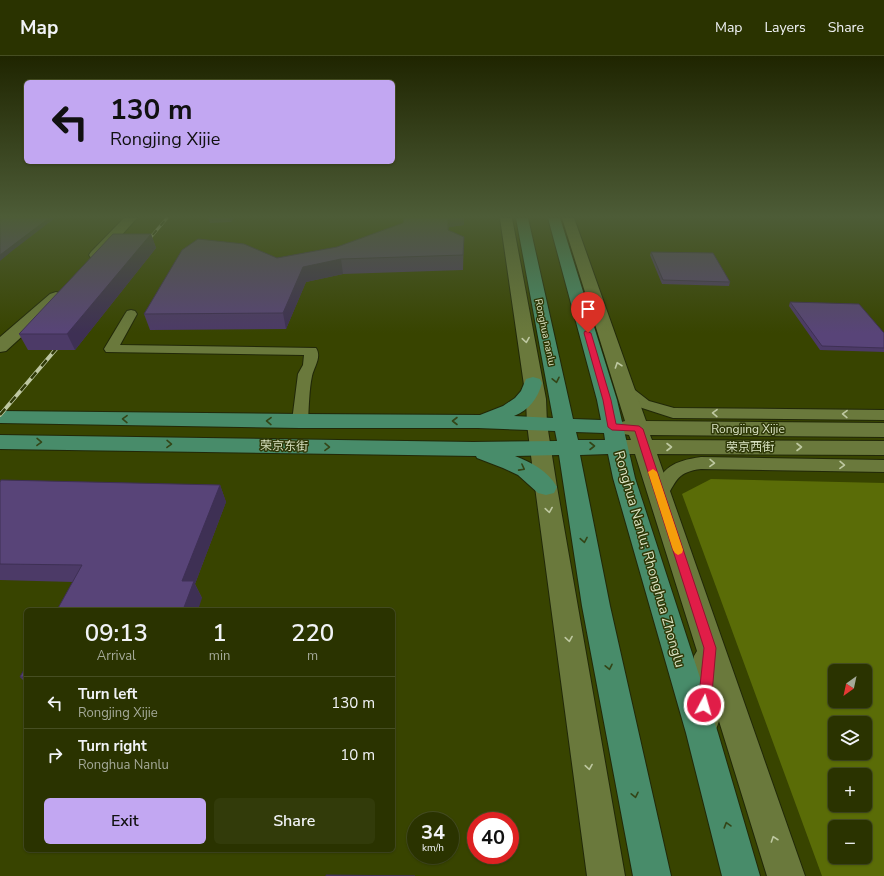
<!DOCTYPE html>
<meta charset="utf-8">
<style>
body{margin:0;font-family:"Nunito Sans","Noto Sans SC",sans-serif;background:#323b0a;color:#f1f3f6;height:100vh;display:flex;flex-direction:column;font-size:15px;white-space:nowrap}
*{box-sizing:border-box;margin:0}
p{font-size:13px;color:#a5aa99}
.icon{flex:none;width:22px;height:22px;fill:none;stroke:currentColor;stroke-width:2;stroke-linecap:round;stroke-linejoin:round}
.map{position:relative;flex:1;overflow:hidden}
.drawer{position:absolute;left:24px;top:552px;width:371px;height:244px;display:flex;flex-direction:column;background:#2a3300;border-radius:6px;box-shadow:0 1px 3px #0004,0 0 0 1px #464e22}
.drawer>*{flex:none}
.guide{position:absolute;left:24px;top:24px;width:371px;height:84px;border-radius:6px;box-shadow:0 1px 3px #0004,0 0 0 1px #464e22;background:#c2a7f2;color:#111;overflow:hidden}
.needle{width:26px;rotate:213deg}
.buttons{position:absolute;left:828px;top:608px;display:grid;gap:8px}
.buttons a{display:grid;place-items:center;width:44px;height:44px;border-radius:6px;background:#2a3300;box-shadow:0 1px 3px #0004,0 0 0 1px #464e22;font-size:20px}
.speed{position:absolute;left:407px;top:756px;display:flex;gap:8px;font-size:20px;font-weight:700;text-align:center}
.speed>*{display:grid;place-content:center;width:52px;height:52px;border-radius:50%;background:#2a3300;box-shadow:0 1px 3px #0004,0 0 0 1px #464e22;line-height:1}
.speed small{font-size:10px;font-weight:400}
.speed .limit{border:6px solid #d22;background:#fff;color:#111}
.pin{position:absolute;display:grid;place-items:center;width:34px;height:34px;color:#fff;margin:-41px -17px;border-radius:50% 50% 50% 0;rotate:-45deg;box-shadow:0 0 4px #0007}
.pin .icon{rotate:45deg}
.me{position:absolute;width:44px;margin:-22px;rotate:6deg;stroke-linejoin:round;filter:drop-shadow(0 0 3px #0008)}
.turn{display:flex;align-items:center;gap:14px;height:84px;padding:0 20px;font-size:18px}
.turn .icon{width:52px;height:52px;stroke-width:2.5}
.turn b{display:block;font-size:28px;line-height:34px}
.eta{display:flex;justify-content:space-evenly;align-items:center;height:68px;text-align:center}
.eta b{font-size:24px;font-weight:600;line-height:28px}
.cta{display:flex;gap:8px;margin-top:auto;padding:8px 20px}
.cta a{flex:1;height:46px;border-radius:6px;background:#c2a7f2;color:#111;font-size:16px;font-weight:600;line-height:46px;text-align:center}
.cta a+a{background:#323b0a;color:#f1f3f6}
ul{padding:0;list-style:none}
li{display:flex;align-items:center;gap:12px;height:52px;padding:0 20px;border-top:1px solid #464e22}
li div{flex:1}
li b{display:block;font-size:15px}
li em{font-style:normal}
header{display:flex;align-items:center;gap:24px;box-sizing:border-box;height:56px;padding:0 20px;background:#2a3300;border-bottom:1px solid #464e22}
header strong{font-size:19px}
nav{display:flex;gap:22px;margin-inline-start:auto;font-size:14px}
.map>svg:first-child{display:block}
.green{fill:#5a6c07;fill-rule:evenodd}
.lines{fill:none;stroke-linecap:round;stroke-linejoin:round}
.street-casing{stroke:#212808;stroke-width:2}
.secondary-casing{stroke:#212808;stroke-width:2}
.primary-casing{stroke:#212808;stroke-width:2}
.street{fill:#6a793c;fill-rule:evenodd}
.secondary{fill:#6a793c;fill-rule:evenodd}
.primary{fill:#488c6a;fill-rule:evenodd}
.rail-far1-casing{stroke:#bec7a1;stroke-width:3}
.rail-casing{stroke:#bec7a1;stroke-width:4}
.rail-far1{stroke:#2f3908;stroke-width:2;stroke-dasharray:6;stroke-linecap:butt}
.rail{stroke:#2f3908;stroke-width:2.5;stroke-dasharray:8;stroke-linecap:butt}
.wall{fill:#4c3a67}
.shaded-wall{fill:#3e3054}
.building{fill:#584478;stroke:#3e3054}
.oneway{stroke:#bec8a1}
.oneway2{stroke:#334517}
.route{fill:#e11d48;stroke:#92132f}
.slow{fill:#f59e0b}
.labels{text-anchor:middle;stroke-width:3;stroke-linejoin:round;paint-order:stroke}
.far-street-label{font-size:10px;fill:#dae3c3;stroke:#2f3908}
.street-label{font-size:12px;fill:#dae3c3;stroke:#2f3908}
.near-street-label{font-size:14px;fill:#dae3c3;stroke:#2f3908}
</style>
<header>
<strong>Map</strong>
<nav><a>Map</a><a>Layers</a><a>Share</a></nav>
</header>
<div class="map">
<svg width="884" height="820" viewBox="0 0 884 820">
<rect width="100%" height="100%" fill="#384400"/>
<!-- green -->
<path class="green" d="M711,423L884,427V820H822L682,438ZM835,615H865V645H835ZM835,667H865V697H835ZM835,719H865V749H835ZM835,771H865V801H835Z"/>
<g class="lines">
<defs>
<path id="street" d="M131,254L135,255L137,258L120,289L316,292C322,301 314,311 312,320C309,334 309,350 308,365L306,369L300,370L294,369L292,365L298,318L303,309L304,299L106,296L104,293L125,258L127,255Z
M626,330L631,331L649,345L674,352L884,354V364L673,362L639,351L619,334L621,331Z
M701,401L884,404V416L701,413C678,416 677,423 666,442L660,443L654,442L651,437C663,411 673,405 701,401Z"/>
<path id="secondary" d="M124,162H137L101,202L96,203L91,202L89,199L91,196Z
M500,162H512L546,343L547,368L557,431L625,820H587L535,431L527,368L526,343Z
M562,162H574L646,365L884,367V381L650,379L652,384L884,385V399L657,398L805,820H767L719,665L714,679L703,684L692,679L687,668L694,600L697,595L635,398H616L608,396L605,391L608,386L616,384H631L629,379L618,377L615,372L618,367L625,365Z
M56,236L62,238L64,241L62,244L6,295L0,296V281L50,238Z"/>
<path id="primary" d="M516,162H528L573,363L601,364L597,344L548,162H560L617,344L635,422L718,677L760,820H722L686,677L613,422L608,398L580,399L610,550L671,820H633L582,550L559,399L515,400C531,406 548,415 557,431L554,437L546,439L538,437L518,419L503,412L477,402L476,400L0,393V379L473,386L557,385L555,375L478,372H300L0,367V355L300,358L480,359L503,350L515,342L521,335L526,323L533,321L540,323L542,327C538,342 529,354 514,360L553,362ZM576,376L604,377L605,384H578Z"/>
</defs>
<!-- street casing -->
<use href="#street" class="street-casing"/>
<!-- secondary casing -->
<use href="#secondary" class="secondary-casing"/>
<!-- primary casing -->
<use href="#primary" class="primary-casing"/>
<!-- street -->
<use href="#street" class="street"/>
<!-- secondary -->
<use href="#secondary" class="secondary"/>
<!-- primary -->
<use href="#primary" class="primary"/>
<defs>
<path id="rail-far1" d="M145,188L167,162"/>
<path id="rail" d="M0,359L62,286"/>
</defs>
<!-- rail-far1 casing -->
<use href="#rail-far1" class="rail-far1-casing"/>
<!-- rail casing -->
<use href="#rail" class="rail-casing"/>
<!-- rail-far1 -->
<use href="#rail-far1" class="rail-far1"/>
<!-- rail -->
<use href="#rail" class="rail"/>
</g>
<!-- wall -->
<path class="wall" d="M208,162H234L231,166L210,167Z
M403,167L464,169L449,171L448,174L464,181L463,214L343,218L306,226L286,273L150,274L144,258L277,202L337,191Z
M151,178L156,192L75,294H28L19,278Z
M651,196L730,226L729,230L662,228L650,199Z
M790,246L884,277V296L820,294L789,250Z
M0,426L220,429L226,446L195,528L202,542L73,526L0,524Z
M26,610V627L20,621Z"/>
<!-- shaded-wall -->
<path class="shaded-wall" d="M49,162H55L12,195L0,205V199Z
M230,162H234L231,166Z
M448,162H464V169L449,171Z
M151,178L156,192L75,294L67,278Z
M341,203L343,218L306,226L286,273L283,257L303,211Z
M220,429L226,446L195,528L202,542L198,554H183L182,525Z"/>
<!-- building -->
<path class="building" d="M0,162H49L0,199Z
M404,162H448V174L464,181L463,199L341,203L303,211L283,257L144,258L182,194L198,183L244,188L277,202L337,191L403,167Z
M113,178H151L67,278H19Z
M651,196L713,197L730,226L663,224Z
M790,246L859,248L884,277V292L822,290Z
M1,424L220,429L182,525H194L183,554H57L82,509L0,508V426Z
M26,610V621H20Z
M326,819L415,820H326Z"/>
<!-- one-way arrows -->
<defs><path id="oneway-chevron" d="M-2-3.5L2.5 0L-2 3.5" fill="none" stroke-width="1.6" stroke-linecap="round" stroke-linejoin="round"/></defs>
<g class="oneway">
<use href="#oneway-chevron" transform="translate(526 284) rotate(81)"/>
<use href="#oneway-chevron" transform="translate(618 309) rotate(-109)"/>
<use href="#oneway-chevron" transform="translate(715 357) rotate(-179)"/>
<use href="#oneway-chevron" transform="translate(845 358) rotate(-179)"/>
<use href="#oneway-chevron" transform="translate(669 391)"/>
<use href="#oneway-chevron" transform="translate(799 391)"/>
<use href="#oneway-chevron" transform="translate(712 407) rotate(1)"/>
<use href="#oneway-chevron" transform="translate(842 409) rotate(1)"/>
<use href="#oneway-chevron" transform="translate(549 454) rotate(81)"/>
<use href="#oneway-chevron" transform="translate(569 583) rotate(81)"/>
<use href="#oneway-chevron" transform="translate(589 711) rotate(81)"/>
<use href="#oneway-chevron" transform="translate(774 783) rotate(-109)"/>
</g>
<g class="oneway2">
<use href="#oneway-chevron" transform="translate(556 324) rotate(78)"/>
<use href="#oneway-chevron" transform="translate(125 363) rotate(-179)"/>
<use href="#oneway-chevron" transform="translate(269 365) rotate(-179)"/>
<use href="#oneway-chevron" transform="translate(455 365) rotate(-180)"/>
<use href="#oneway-chevron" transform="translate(39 386) rotate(1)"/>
<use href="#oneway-chevron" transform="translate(169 388) rotate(1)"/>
<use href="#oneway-chevron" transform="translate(592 390)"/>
<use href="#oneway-chevron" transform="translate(327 391) rotate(1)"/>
<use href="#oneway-chevron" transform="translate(522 412) rotate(28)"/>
<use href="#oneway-chevron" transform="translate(584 484) rotate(80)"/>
<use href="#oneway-chevron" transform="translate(609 611) rotate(78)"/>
<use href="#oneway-chevron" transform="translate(635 739) rotate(78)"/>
<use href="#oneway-chevron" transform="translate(727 769) rotate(-106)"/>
</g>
<!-- sky -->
<linearGradient id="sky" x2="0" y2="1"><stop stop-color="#1f2500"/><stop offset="0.58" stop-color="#4d5c37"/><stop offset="1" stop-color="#4d5c37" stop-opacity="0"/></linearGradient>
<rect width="884" height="277" fill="url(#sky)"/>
<!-- route -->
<path class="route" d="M585,275L591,277L611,344L616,368L639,370L643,373L716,592L711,649L709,653L704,655L700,653L698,649L704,592L635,375L612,374L608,371L603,344L584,277Z"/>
<!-- slow -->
<path class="slow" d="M653,413L657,416L683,494L682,497L678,499L675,497L673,494L648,416Z"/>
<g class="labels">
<!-- far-street labels -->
<g class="far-street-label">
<text transform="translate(546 276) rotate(78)" y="4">Ronghua nanlu</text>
</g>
<!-- street labels -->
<g class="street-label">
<text x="748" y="377">Rongjing Xijie</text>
<text transform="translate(284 390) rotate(1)" y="4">荣京东街</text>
<text x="750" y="395">荣京西街</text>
</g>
<!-- near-street labels -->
<g class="near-street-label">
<text transform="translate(650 503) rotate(74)" y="5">Ronghua Nanlu; Rhonghua Zhonglu</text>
</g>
</g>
</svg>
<div class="buttons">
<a><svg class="needle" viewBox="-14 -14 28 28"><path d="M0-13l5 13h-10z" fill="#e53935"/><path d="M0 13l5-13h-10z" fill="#a5aa99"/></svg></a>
<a><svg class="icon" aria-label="layers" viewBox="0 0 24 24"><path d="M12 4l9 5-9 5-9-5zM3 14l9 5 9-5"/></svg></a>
<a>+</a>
<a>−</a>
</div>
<div class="speed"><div>34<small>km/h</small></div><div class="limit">40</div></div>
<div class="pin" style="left:588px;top:277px;background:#d93025"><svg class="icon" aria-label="arrive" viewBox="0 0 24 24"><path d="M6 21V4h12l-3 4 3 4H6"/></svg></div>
<svg class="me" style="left:704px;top:649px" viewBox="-20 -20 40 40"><circle r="17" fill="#e11d48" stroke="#fff" stroke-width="3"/><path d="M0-11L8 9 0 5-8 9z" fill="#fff"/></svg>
<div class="guide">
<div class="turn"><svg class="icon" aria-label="left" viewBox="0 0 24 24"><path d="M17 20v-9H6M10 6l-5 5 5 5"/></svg><div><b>130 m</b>Rongjing Xijie</div></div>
</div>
<section class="drawer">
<div class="eta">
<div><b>09:13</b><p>Arrival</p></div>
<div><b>1</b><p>min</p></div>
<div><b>220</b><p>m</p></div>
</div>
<ul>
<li><svg class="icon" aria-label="left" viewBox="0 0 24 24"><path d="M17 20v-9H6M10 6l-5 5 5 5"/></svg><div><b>Turn left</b><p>Rongjing Xijie</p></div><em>130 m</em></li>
<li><svg class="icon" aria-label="right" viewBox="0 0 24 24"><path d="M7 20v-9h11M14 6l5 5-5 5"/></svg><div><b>Turn right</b><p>Ronghua Nanlu</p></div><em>10 m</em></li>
</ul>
<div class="cta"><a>Exit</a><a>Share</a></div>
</section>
</div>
